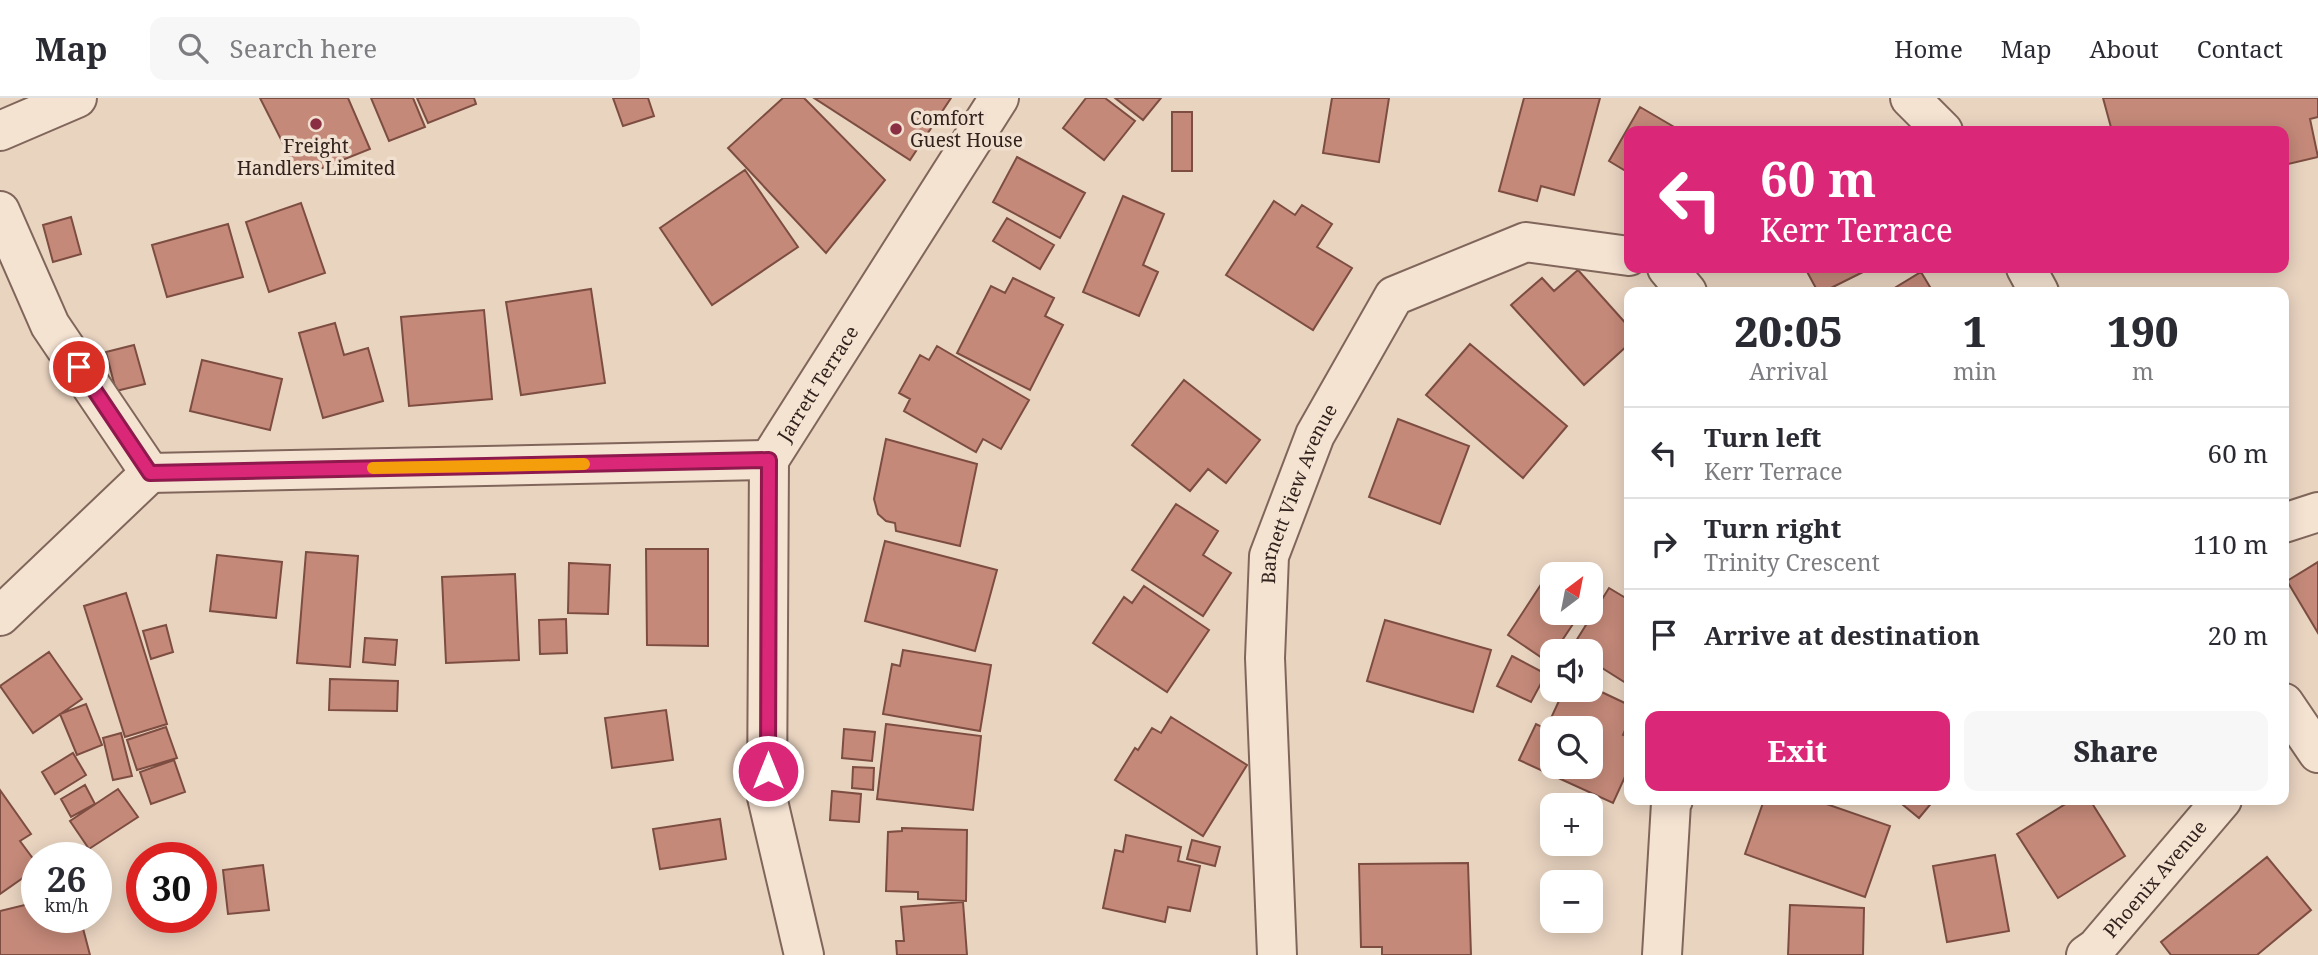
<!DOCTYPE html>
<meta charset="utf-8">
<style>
body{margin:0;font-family:"Noto Serif",serif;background:#f7f7f7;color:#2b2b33;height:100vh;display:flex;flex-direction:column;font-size:26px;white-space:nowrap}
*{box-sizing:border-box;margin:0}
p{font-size:23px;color:#7c7c81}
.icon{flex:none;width:38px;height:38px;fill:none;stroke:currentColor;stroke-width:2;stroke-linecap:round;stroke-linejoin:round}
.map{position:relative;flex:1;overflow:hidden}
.side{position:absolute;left:1624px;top:189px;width:665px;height:518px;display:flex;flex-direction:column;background:#fff;border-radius:14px;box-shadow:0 4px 18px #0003}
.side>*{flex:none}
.top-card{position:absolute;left:1624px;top:28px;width:665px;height:147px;border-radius:14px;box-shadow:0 4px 18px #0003;background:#db2777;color:#fff;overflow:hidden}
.needle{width:46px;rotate:32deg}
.controls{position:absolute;left:1540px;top:464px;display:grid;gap:14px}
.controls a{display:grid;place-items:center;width:63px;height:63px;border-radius:14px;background:#fff;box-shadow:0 4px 18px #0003;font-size:35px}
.speed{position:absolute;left:21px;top:744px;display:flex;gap:14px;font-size:35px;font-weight:700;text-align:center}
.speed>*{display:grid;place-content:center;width:91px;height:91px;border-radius:50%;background:#fff;box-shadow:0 4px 18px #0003;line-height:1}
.speed small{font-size:18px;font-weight:400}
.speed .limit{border:10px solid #d22;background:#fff;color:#111}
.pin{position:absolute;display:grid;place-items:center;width:60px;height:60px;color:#fff;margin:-30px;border:4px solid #fff;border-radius:50%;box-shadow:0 2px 7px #0007}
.me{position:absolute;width:77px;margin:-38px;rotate:0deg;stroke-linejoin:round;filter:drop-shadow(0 0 5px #0008)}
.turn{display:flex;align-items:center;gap:24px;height:147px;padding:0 21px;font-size:32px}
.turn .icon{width:91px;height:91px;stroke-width:2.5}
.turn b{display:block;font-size:49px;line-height:60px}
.eta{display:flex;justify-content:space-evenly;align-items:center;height:119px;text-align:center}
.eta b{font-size:42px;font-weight:800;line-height:49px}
.action{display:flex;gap:14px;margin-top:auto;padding:14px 21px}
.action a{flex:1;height:80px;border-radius:14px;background:#db2777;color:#fff;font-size:28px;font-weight:800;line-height:80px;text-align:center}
.action a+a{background:#f7f7f7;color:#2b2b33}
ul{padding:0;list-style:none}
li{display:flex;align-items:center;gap:21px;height:91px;padding:0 21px;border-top:2px solid #e1e1e2}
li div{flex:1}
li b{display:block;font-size:26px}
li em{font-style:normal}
header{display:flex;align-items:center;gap:42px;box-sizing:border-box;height:98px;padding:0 35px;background:#fff;border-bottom:2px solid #e1e1e2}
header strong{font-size:33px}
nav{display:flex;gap:38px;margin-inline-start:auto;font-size:24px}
.search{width:490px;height:63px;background:#f7f7f7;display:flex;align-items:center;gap:18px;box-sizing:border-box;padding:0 24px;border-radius:14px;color:#7c7c81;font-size:26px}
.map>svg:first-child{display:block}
.building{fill:#c48979;stroke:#7d4d42;stroke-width:2;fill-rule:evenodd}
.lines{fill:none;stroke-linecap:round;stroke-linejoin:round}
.minor-casing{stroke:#80665a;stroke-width:42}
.minor{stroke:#f5e3d2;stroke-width:38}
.route-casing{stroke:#8e194d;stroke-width:18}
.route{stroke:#db2777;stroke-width:12}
.slow{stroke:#f59e0b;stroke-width:12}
.poi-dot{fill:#8a2f43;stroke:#f1e0cf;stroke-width:2.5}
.labels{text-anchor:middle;stroke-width:7;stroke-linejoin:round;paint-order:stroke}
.poi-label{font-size:19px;fill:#31221d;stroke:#f1e0cf;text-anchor:start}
.street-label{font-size:19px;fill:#31221d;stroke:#f1e0cf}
</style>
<header>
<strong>Map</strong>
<div class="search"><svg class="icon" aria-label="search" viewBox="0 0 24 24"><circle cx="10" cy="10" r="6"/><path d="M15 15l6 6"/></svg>Search here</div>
<nav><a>Home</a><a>Map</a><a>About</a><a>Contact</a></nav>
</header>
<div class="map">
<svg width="2318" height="857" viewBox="0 0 2318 857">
<rect width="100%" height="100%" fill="#e9d4c0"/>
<!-- building -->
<path class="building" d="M260,0H348L370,51L300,79Z
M371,0H413L425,29L389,43Z
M417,0H474L476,6L428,25Z
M613,0H648L654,18L623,28Z
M783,0H804L885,82L826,155L728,50Z
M814,0H951L910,62Z
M1086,0H1105L1135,23L1104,62L1063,30Z
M1115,0H1161L1143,22Z
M1332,0H1389L1379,64L1323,55Z
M1524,0H1600L1574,97L1541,88L1537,103L1499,93Z
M2103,0H2318V19L2310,21L2318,59L2284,67V33H2112Z
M1640,9L1681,33H1629V75L1609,63Z
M1172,14H1192V73H1172Z
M1017,59L1085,95L1060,140L993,104Z
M745,72L798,149L712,207L660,130Z
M1123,98L1164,116L1143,167L1158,174L1139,218L1083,194Z
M1274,103L1295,117L1302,107L1332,126L1317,149L1352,170L1313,232L1226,177Z
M301,105L325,175L269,194L246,124Z
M71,119L81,156L53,164L43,127Z
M1007,120L1054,147L1040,171L993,143Z
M228,126L243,179L167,199L152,147Z
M1805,170H1871L1823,194H1818Z
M1578,172L1629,229V246L1584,287L1511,207L1542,180L1554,193Z
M1921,174L1933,194H1888Z
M1013,180L1054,200L1045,218L1063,227L1030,292L957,255L991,188L1005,195Z
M591,191L605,285L521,297L506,204Z
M484,212L492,301L409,308L401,219Z
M335,225L344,257L368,250L383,303L323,320L299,235Z
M1470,246L1567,328L1523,380L1426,297Z
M134,247L145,286L116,293L106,254Z
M937,248L1029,302L1001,351L983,341L976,354L904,313L910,301L899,295L920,257L929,262Z
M202,262L282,281L270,332L190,313Z
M1184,282L1260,342L1226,385L1208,371L1190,393L1132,347Z
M1398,321L1469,348L1440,426L1369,399Z
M886,341L977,366L960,448L896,433L895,425L886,423L878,416L874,401Z
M1176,406L1218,433L1203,457L1231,475L1203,518L1132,472Z
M885,443L997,472L975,553L865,523Z
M646,451H708V548L647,547Z
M306,454L358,458L350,569L297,565Z
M217,457L282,464L276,520L210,513Z
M2318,464V535L2287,483Z
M569,465L610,467L608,516L568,515Z
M515,476L519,562L446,565L442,479Z
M1542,485L1552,492V514H1581L1555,553H1552L1548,564L1508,537Z
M1144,488L1209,532L1167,594L1093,545L1124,499L1132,505Z
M1609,490L1629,502V587L1591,563V553L1571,551Z
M126,495L167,626L125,639L84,508Z
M566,521L567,555L540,556L539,522Z
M1385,522L1491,552L1473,614L1367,583Z
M166,527L173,554L151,561L143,533Z
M365,540L397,542L395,567L363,564Z
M903,552L991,567L980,633L883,616L892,566L900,568Z
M49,554L82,601L33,635L0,588Z
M1512,558L1546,576L1531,604L1497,588Z
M330,581L398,583L397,613L329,612Z
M1591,589L1629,607V623L1623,637L1629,639V670L1613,705L1519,662L1536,626L1546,631L1564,592H1591ZM1552,630H1591V668H1552Z
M86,606L102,647L77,657L60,616Z
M666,612L673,662L612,670L605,620Z
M1171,619L1247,667L1203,738L1115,682L1135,650L1138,652L1152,630L1161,635Z
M886,626L981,638L973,712L877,701Z
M166,629L177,660L137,672L127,642Z
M844,631L875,634L872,663L842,660Z
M121,635L132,678L113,682L103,640Z
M73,655L86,677L55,696L42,674Z
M174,662L185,694L151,706L140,674Z
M853,669L874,670L873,692L852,690Z
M85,687L95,706L71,719L61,701Z
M118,691L138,719L89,751L70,723Z
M0,692L31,736L20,743L37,766V770L0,796Z
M832,693L861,696L859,724L830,722Z
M1764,702H1815L1890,728L1865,799L1745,756Z
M1897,702H1934L1919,720Z
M2072,702H2090L2125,758L2058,800L2017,736Z
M720,721L726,761L660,771L653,731Z
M902,730L967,732L966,803L918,801V794L886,793L888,734L902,733Z
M1126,737L1181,749L1178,763L1200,768L1190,813L1168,809L1165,824L1103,810L1115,752L1123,754Z
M1192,742L1220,749L1215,768L1187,761Z
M1995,757L2009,833L1947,844L1933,768Z
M2267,759L2311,812L2257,857H2171L2161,844Z
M1468,765L1471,857H1382V849H1361L1359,766Z
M263,767L269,812L228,816L223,772Z
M37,804V819H80L90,857H0V813Z
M963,804L967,857H897L896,843H904L901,809Z
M1790,807L1864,810L1863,857H1788Z"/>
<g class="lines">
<defs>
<g id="minor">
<path d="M1910,0L1943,33"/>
<path d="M0,33L77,0"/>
<path d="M0,113L50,227L150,375"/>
<path d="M1667,170L1687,194"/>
<path d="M2026,170L2039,194"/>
<path d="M150,375L769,362"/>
<path d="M2284,425L2318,414"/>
<path d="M0,518L150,375"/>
<path d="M2284,605L2318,655"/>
<path id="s1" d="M804,857L767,699L769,362L999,0"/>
<path id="s2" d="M1277,857L1265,560L1269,458L1315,337L1394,198L1526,144L1629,158"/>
<path d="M1662,857L1671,705L1673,702"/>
<path id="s3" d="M2086,857L2096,850L2222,702"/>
</g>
</defs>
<!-- minor casing -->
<use href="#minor" class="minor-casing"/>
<!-- minor -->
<use href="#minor" class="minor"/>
</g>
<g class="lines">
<defs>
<path id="route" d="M79,269L150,375L769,362L768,673"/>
</defs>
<!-- route casing -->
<use href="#route" class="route-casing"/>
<!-- route -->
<use href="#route" class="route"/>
<!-- slow -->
<path class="slow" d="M373,370L584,366"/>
</g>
<!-- markers -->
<g class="poi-dot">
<circle cx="316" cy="26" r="7"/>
<circle cx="896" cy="31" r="7"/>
</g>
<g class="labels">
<!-- poi labels -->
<g class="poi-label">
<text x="910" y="27">Comfort<tspan x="910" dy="22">Guest House</tspan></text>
<text x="316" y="55" text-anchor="middle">Freight<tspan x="316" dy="22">Handlers Limited</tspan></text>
</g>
<!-- street labels -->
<g class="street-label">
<text dy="7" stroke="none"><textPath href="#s1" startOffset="590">Jarrett Terrace</textPath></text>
<text dy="7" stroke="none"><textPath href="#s2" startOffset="467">Barnett View Avenue</textPath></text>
<text dy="7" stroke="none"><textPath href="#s3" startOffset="103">Phoenix Avenue</textPath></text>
</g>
</g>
</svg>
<div class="controls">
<a><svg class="needle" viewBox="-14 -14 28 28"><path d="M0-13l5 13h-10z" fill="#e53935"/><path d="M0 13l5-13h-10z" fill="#7c7c81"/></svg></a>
<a><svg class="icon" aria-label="sound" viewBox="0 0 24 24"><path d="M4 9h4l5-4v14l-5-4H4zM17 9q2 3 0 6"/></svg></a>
<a><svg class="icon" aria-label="search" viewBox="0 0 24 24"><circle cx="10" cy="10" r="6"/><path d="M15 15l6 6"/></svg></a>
<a>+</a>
<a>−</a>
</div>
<div class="speed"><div>26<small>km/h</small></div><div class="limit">30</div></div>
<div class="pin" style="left:79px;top:269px;background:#d93025"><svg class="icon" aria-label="arrive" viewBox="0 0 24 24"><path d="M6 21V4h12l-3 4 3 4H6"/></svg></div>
<svg class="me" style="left:768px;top:673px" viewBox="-20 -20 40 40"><circle r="17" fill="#db2777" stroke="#fff" stroke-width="3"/><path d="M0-11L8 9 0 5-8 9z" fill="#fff"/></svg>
<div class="top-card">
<div class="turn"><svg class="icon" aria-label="left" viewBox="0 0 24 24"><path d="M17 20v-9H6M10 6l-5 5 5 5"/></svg><div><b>60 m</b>Kerr Terrace</div></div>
</div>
<section class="side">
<div class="eta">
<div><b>20:05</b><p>Arrival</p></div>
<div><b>1</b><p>min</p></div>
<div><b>190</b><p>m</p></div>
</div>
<ul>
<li><svg class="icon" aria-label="left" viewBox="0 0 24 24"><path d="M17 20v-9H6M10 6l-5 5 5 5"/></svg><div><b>Turn left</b><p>Kerr Terrace</p></div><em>60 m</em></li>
<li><svg class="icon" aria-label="right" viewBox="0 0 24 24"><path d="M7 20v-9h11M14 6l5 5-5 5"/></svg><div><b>Turn right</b><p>Trinity Crescent</p></div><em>110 m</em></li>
<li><svg class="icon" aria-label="arrive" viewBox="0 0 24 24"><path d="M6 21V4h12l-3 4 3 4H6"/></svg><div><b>Arrive at destination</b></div><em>20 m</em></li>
</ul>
<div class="action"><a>Exit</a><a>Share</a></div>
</section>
</div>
